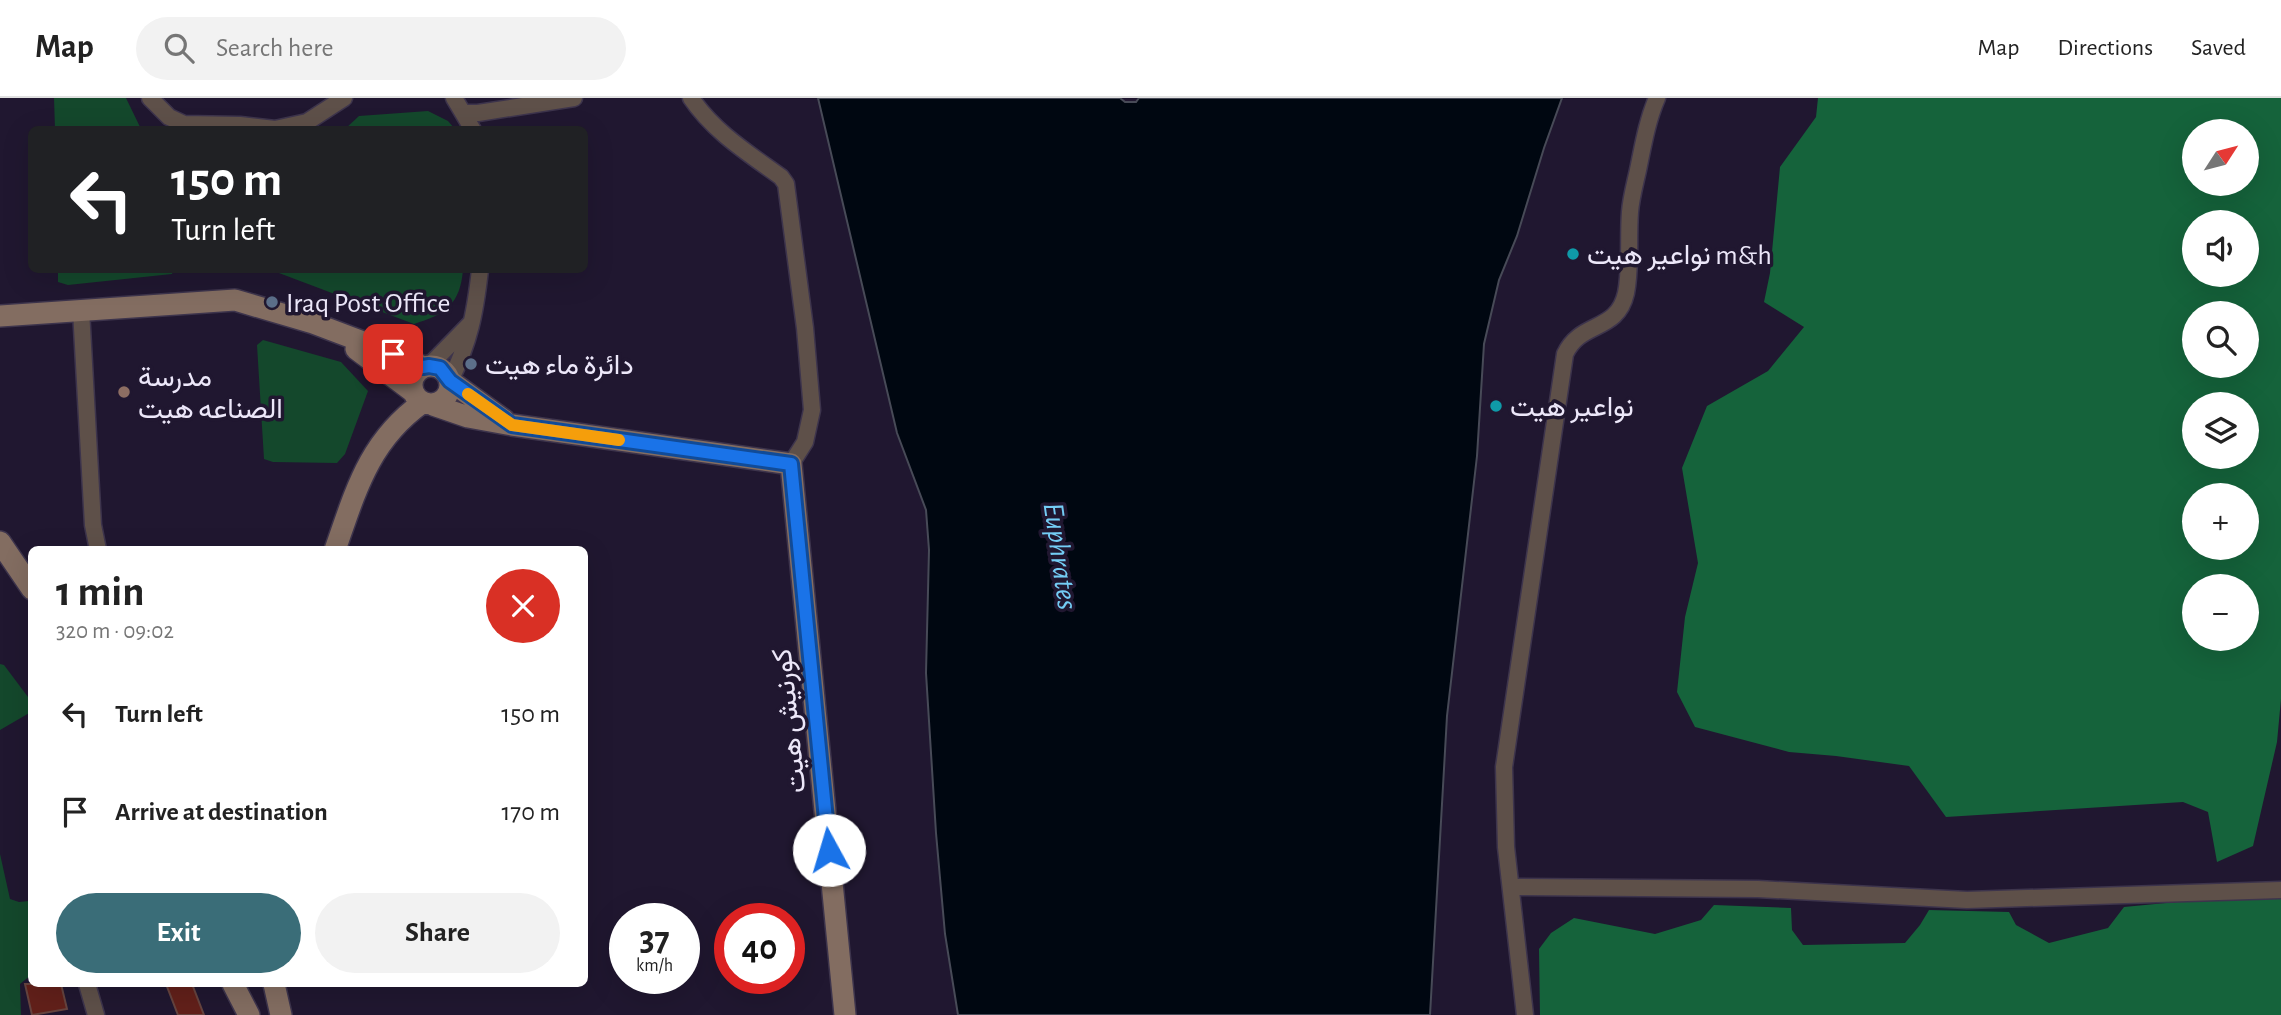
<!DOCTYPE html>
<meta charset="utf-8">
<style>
body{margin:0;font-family:"Alegreya Sans",Vazirmatn,sans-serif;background:#f2f2f2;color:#222;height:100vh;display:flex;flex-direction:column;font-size:26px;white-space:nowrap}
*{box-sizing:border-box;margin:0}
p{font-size:23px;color:#767676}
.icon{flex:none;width:38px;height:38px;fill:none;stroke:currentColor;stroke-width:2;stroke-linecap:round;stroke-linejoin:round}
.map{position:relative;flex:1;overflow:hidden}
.sheet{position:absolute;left:28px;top:448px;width:560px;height:441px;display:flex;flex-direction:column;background:#fff;border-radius:10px;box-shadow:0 7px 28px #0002}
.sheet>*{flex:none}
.hud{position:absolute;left:28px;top:28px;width:560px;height:147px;border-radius:10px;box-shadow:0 7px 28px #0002;background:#202124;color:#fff;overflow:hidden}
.needle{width:46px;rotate:54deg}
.tools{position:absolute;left:2182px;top:21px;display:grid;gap:14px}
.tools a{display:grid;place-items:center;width:77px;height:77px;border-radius:50%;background:#fff;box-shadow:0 7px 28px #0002;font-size:35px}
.speed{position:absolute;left:609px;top:805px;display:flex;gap:14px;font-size:35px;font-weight:700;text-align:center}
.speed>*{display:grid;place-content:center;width:91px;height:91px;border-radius:50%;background:#fff;box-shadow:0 7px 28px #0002;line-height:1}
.speed small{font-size:18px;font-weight:400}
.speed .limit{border:10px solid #d22;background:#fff;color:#111}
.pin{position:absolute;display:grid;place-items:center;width:60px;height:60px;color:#fff;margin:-30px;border-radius:14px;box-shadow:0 4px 10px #0006}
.me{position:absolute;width:77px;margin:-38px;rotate:354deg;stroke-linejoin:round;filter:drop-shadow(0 0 5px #0008)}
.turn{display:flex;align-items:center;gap:24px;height:147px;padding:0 28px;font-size:32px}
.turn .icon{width:91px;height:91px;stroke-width:2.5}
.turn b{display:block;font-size:49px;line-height:60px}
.round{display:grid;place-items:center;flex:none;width:74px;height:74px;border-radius:37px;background:#f2f2f2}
.summary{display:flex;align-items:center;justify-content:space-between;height:119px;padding:0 28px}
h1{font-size:42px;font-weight:600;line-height:52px}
.cta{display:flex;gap:14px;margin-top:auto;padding:14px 28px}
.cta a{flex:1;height:80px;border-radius:42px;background:#3a6d78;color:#fff;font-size:28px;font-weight:600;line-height:80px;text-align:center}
.cta a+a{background:#f2f2f2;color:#222}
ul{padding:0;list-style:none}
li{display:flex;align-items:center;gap:21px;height:98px;padding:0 28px}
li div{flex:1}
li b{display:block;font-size:26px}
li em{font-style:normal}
header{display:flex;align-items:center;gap:42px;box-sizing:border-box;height:98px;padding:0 35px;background:#fff;border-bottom:2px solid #e0e0e0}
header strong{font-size:33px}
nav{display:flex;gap:38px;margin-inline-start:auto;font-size:24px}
.search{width:490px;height:63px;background:#f2f2f2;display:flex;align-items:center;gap:18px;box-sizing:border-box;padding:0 24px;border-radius:38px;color:#767676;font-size:26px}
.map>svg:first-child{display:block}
.green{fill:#14482c}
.forest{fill:#15633b;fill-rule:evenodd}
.water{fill:#000711;stroke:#474a57;stroke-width:2}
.building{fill:#62201a;stroke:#66443f;stroke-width:2}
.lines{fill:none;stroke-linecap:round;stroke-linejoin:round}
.street-casing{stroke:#3d344c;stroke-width:19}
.secondary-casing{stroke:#3d344c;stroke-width:24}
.street{stroke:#5e5049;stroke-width:16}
.secondary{stroke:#836d61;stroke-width:21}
.route-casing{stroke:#114b97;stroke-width:18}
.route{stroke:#1a73e8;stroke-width:12}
.slow{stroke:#f59e0b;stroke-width:12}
.culture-dot{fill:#0f9aa8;stroke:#201730;stroke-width:2.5}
.service-dot{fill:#5c6f8a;stroke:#201730;stroke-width:2.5}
.education-dot{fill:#8d6e63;stroke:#201730;stroke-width:2.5}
.labels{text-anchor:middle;stroke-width:7;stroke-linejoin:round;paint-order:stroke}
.poi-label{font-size:28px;fill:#ece7f9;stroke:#201730;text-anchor:start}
.street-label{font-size:28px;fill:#ece7f9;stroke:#201730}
.water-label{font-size:30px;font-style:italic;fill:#74cdf5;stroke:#201730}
</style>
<header>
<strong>Map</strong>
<div class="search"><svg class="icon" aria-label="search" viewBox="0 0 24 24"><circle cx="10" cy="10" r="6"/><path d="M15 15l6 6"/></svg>Search here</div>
<nav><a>Map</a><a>Directions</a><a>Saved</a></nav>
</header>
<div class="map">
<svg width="2281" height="917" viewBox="0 0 2281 917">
<rect width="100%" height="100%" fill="#201730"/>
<!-- green -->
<path class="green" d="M54,0H126L141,31H55Z
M428,13L448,23L455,31H345L359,18Z
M58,172H173L172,176L68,187L58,184Z
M271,172H463C460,206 446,216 414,226Z
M263,242L341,264L368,293L345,356L337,365L273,364L264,361L257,247Z
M0,566L4,567L28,599L31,614L0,632Z
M0,756L10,801L19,804L29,803L31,812V877L20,886L21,917H0Z"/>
<!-- forest -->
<path class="forest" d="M1818,0H2281V601L2277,644L2253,748L2217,764L2208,714L2183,704L1946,719L1909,668L1836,658L1789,654L1695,629L1677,594L1685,519L1698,465L1682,370L1707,308L1768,273L1804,229L1764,204L1770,175L1780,69L1816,19ZM2194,33H2247V86H2194ZM2194,124H2247V177H2194ZM2194,215H2247V268H2194ZM2194,306H2247V359H2194ZM2194,397H2247V450H2194ZM2194,488H2247V541H2194Z
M2281,794V917H1540L1539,851L1551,835L1574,820L1655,836L1701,822L1714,807L1791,810L1792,832L1803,847L1905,845L1920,827L1929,812L2009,814L2016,827L2049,845L2108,830L2124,809Z"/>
<!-- water -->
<path class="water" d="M818,0H1120L1125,4H1136L1139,0H1562L1544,50L1517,138L1499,182L1484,246L1477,358L1447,618L1430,917H958L945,836L936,735L926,575L929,452L926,412L897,335Z"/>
<!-- building -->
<path class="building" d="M25,886H61L67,911L32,917Z
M166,886H192L204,917H178Z"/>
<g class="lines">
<defs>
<path id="street" d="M150,0L169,19L184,26L240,27L275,31L307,24L344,0
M454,0L473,32
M691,0C714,34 748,55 781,79L786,86L805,230L812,312L805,344L791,366
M464,15H478L574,0
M81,212L93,427L98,452
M429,268L470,226
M450,283C470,243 475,215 480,172
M1511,789L1758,791L1967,802L2281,792
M87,886L96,917
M1525,917L1506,749L1504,669L1565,256C1581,222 1617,235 1626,195C1631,171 1628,140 1630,114C1631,100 1635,86 1638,72C1643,48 1647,23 1657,0"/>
<path id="secondary" d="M0,218L235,202L313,225L408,261L423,269
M356,251L412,293
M412 287a19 19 0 1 1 38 0a19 19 0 1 1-38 0Z
M450,283L504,322
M433,307L468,319L512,327L791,366L845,917
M0,444L32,491
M335,452C356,392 369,343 422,305
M233,886L249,917
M274,886L281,917"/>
</defs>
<!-- street casing -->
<use href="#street" class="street-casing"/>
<!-- secondary casing -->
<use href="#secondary" class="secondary-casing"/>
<!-- street -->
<use href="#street" class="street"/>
<!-- secondary -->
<use href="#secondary" class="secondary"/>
</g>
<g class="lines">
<defs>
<path id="route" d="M393,256L423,269L429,268L440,270L450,283L512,327L791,366L829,752"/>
</defs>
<!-- route casing -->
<use href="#route" class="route-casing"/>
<!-- route -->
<use href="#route" class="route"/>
<!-- slow -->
<path class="slow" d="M468,296L512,327L619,342"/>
</g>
<!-- markers -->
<g class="culture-dot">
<circle cx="1573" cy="156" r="7"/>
<circle cx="1496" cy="308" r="7"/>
</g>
<g class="service-dot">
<circle cx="272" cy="204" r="7"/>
<circle cx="471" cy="266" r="7"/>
</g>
<circle class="education-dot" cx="124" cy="294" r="7"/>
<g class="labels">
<!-- poi labels -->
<g class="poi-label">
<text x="1587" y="166">نواعير هيت m&amp;h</text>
<text x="286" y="214">Iraq Post Office</text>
<text x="485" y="276">دائرة ماء هيت</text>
<text x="138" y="288">مدرسة<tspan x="138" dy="32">الصناعه هيت</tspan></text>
<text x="1510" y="318">نواعير هيت</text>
</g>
<!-- street labels -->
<g class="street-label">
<text transform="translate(788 623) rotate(-96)" y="10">كورنيش هيت</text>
</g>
<!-- water labels -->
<g class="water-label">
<text transform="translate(1061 458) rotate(82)" y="10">Euphrates</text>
</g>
</g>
</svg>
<div class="tools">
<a><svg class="needle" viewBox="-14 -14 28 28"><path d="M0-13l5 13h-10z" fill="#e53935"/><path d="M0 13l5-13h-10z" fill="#767676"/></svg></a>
<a><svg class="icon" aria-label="sound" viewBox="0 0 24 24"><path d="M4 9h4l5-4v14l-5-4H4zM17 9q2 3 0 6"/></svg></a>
<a><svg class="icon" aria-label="search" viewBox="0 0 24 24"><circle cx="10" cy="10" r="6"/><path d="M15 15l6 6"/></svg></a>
<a><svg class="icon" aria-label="layers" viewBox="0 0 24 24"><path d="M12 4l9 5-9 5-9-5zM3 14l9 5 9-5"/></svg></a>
<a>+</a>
<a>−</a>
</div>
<div class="speed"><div>37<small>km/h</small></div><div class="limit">40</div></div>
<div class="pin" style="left:393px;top:256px;background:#d93025"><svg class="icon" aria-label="arrive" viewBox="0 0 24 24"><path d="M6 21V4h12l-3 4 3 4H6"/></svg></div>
<svg class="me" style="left:829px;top:752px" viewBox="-20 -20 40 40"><circle r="19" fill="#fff"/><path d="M0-13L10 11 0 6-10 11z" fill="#1a73e8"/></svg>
<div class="hud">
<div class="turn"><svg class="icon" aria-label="left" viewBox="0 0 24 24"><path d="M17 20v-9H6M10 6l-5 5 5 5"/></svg><div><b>150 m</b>Turn left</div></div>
</div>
<section class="sheet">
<div class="summary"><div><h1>1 min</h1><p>320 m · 09:02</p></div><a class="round" style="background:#d93025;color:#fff"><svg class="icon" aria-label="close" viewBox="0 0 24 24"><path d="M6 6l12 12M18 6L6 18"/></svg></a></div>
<ul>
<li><svg class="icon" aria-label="left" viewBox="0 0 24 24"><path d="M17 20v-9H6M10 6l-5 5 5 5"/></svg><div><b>Turn left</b></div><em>150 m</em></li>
<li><svg class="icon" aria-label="arrive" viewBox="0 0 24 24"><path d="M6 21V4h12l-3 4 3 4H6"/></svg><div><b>Arrive at destination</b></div><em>170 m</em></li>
</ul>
<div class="cta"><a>Exit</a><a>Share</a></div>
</section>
</div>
